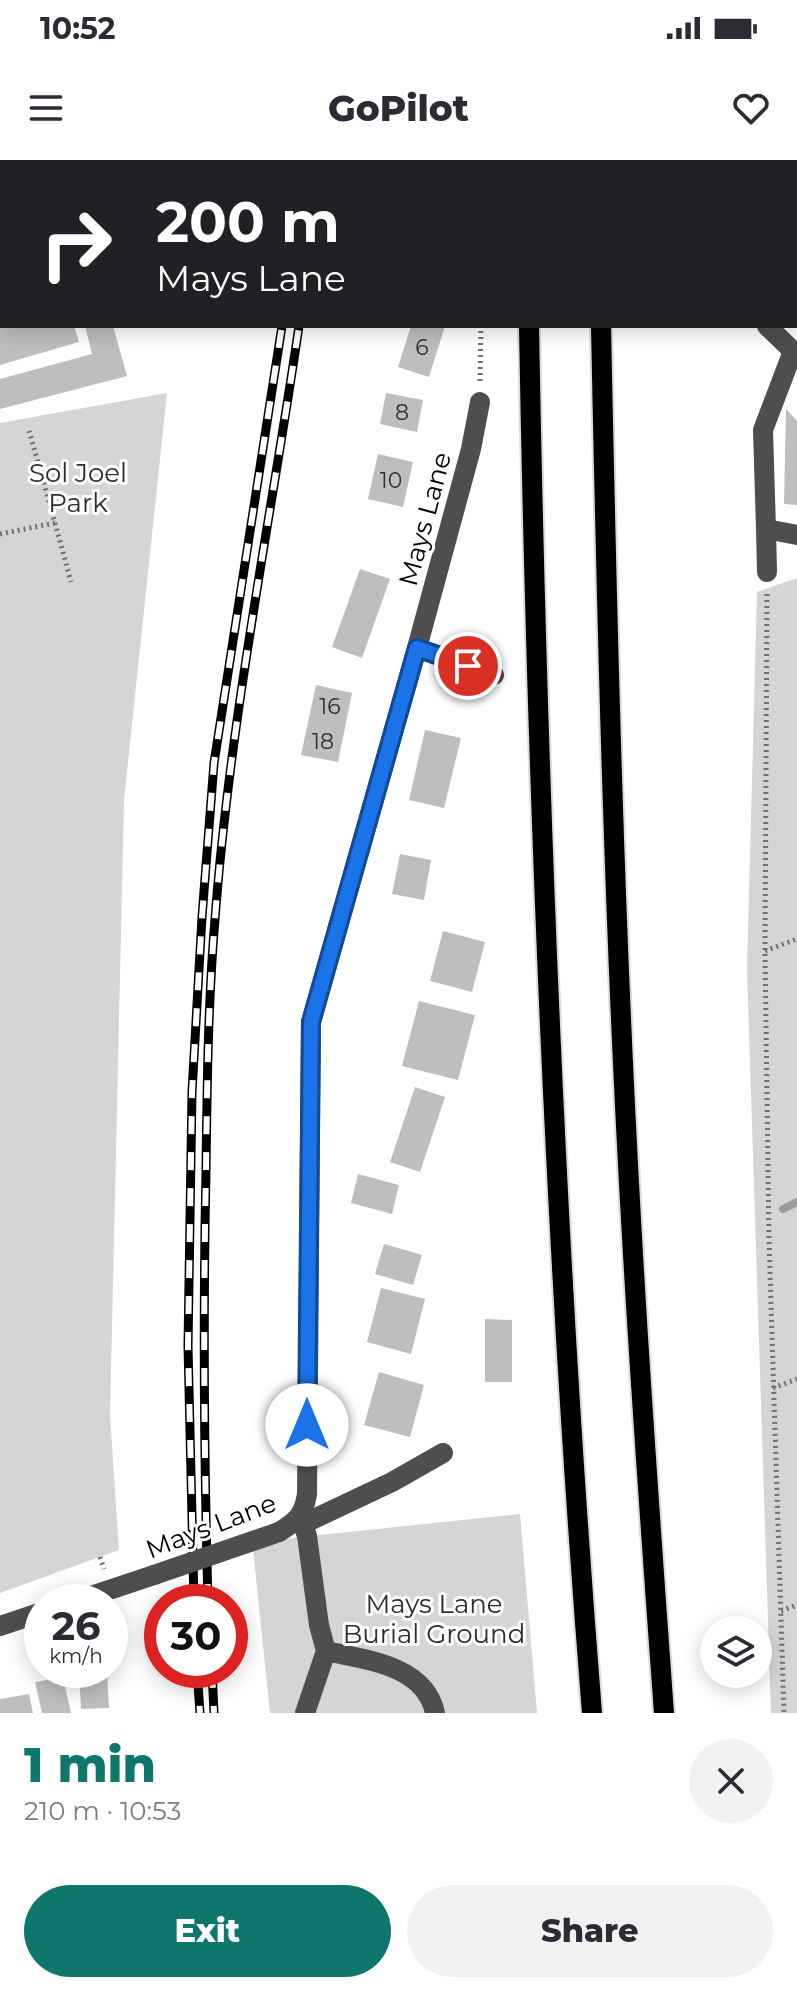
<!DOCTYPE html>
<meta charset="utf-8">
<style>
body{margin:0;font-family:Montserrat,sans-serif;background:#f2f2f3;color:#2b2b33;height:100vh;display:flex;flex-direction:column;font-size:30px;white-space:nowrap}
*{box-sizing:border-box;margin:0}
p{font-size:26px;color:#7c7c81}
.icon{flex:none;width:44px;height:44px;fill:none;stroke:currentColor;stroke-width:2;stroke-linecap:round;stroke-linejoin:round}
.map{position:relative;height:1553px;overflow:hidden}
.details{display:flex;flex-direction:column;background:#fff;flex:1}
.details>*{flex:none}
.banner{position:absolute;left:0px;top:0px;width:798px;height:168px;box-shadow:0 4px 20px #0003;background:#202124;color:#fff;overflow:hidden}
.tools{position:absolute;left:700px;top:1456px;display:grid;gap:16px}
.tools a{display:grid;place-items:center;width:72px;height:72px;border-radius:50%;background:#fff;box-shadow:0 4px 20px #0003;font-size:40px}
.speed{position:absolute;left:24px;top:1424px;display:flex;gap:16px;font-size:40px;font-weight:700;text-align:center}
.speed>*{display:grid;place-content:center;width:104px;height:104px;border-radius:50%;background:#fff;box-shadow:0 4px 20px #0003;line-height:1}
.speed small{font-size:20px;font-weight:400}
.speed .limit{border:12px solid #d22;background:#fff;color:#111}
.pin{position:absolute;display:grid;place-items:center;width:68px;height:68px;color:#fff;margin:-34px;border:4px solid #fff;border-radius:50%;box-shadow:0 2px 8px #0007}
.me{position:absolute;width:88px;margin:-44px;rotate:0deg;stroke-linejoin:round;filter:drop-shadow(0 0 6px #0008)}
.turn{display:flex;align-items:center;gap:28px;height:168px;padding:0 24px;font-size:36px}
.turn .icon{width:104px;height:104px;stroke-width:2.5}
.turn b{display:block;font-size:56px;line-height:68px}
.round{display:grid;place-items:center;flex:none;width:84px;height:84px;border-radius:42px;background:#f2f2f3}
.headline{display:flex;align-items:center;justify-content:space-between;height:136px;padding:0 24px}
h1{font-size:48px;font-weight:800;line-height:60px;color:#0f766e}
.action{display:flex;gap:16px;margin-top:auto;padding:16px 24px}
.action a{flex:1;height:92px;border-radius:48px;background:#0f766e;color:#fff;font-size:32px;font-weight:800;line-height:92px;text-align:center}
.action a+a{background:#f2f2f3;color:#2b2b33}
.status{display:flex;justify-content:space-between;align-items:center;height:56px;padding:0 40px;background:#fff;direction:ltr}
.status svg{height:22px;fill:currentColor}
header{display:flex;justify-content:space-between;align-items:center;height:104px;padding:0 24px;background:#fff;font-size:36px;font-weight:800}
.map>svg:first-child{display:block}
.green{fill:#d5d5d5}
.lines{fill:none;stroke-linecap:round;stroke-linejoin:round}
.stream{stroke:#9c9c9c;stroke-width:8}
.building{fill:#bebebe}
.major-casing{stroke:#dbdbdb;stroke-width:24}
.path{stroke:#707070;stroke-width:5;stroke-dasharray:2 4;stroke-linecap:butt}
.minor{stroke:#4e4e4e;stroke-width:20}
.major{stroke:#000;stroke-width:20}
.rail-casing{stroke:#000;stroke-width:9}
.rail{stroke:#fff;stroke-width:6;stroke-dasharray:18;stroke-linecap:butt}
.minor-bridge{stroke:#4e4e4e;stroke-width:20}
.route-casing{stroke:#114b97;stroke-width:20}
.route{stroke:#1a73e8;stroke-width:14}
.labels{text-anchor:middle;stroke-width:6;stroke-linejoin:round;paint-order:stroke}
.number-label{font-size:22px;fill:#303030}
.park-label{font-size:26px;fill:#2c2c2c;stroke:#fff}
.street-label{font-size:26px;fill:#000;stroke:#fff}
</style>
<div class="status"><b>10:52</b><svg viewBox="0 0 49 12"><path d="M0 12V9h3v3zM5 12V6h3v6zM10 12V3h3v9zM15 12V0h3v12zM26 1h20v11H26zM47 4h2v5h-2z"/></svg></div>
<header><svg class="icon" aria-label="menu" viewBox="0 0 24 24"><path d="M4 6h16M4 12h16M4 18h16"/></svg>GoPilot<svg class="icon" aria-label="heart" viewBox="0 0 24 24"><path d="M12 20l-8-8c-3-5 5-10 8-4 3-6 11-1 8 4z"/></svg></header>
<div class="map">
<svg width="797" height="1553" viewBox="0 0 797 1553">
<rect width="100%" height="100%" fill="#fff"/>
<!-- green -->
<path class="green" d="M167,233L124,640L110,1255L119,1390L0,1433V263Z
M797,418V1553H771L747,809L757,432Z
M520,1354L537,1553H270L253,1389L272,1380Z"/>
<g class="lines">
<!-- stream -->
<path class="stream" d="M783,1049L797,1042"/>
</g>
<!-- building -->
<path class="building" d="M0,166H74L79,182L0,205Z
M85,166H113L127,216L0,249V219L92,194Z
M411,166H445L429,217L398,207Z
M386,233L423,240L417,272L380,264Z
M786,249L797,261V345L784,344Z
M378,294L413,302L403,347L368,339Z
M360,409L390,419L362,498L332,487Z
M316,525L352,533L338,602L301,595Z
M425,570L461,578L444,648L409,640Z
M400,694L431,700L424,740L392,734Z
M443,771L485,782L472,832L430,821Z
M419,841L475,855L458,920L402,906Z
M415,927L445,937L420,1012L390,1002Z
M358,1014L399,1025L392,1054L351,1043Z
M384,1084L422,1095L413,1125L375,1114Z
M381,1128L425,1139L411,1194L367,1182Z
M485,1159L512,1160V1222H485Z
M379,1212L424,1225L410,1277L364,1265Z
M79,1510H107L109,1548L81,1549Z
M63,1517L71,1553H42L35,1522Z
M29,1534L33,1553H0V1539Z"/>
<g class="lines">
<defs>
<path id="major" d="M526,0V2
M599,2V0
M529,166C537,629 555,1092 592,1553
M601,166C607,464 614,761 631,1059C640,1224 652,1388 664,1553"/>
</defs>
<!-- major casing -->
<use href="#major" class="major-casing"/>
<!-- path -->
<path class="path" d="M484,0V2
M480,221L481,166
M55,363L71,422
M0,374L55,363L29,271
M767,434L765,791L769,1080L784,1553
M765,791L797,779
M773,1228L797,1219
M100,1397L104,1409
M781,1451L797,1445"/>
<!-- minor -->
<path class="minor" d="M648,0V2
M0,3L3,0
M767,166L793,191L763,270L766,369L797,375
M766,369L767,412
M417,488L494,515
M298,1360L303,1364L307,1376L319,1465L326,1491L305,1553
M303,1364L392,1322L443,1293
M279,1372C297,1361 304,1355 307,1334L311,862L417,488L471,289L480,242
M73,1442L154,1415
M0,1466L42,1452
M326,1491C366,1500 425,1505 435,1553"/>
<!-- major -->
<use href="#major" class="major"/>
<defs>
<path id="rail" d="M309,2V0
M324,2V0
M194,1442L188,1186L192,932L202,757L214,603L282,166
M208,1442C204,1298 203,1154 206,1010C207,927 208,842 215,759C230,560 270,364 299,166
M197,1510L200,1553
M212,1510L214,1553"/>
</defs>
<!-- rail casing -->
<use href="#rail" class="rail-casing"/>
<!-- rail -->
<use href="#rail" class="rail"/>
<!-- minor-bridge -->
<path class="minor-bridge" d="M154,1415L279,1372"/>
</g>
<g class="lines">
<defs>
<path id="route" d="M307,1265L311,862L417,488L468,506"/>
</defs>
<!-- route casing -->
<use href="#route" class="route-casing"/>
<!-- route -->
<use href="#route" class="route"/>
</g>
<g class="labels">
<!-- number labels -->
<g class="number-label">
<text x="422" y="195">6</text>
<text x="402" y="260">8</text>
<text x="391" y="328">10</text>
<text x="330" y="554">16</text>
<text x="323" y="589">18</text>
</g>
<!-- park labels -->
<g class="park-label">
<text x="78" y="322">Sol Joel<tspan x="78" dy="30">Park</tspan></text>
<text x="434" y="1453">Mays Lane<tspan x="434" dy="30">Burial Ground</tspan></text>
</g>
<!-- street labels -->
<g class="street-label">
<text transform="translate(425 359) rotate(-75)" y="9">Mays Lane</text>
<text transform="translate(211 1366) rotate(-21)" y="9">Mays Lane</text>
</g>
</g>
</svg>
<div class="tools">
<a><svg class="icon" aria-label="layers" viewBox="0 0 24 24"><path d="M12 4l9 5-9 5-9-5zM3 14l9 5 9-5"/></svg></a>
</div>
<div class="speed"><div>26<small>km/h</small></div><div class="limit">30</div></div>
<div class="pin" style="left:468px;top:506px;background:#d93025"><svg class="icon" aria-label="arrive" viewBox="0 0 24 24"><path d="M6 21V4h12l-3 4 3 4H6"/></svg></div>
<svg class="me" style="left:307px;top:1265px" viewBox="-20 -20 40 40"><circle r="19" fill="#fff"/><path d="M0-13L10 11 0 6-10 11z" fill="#1a73e8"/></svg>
<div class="banner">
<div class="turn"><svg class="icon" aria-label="right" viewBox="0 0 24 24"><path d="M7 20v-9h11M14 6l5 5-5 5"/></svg><div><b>200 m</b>Mays Lane</div></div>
</div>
</div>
<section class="details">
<div class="headline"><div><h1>1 min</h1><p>210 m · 10:53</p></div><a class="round"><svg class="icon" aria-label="close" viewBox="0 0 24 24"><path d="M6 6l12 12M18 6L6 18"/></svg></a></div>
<div class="action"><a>Exit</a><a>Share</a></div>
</section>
